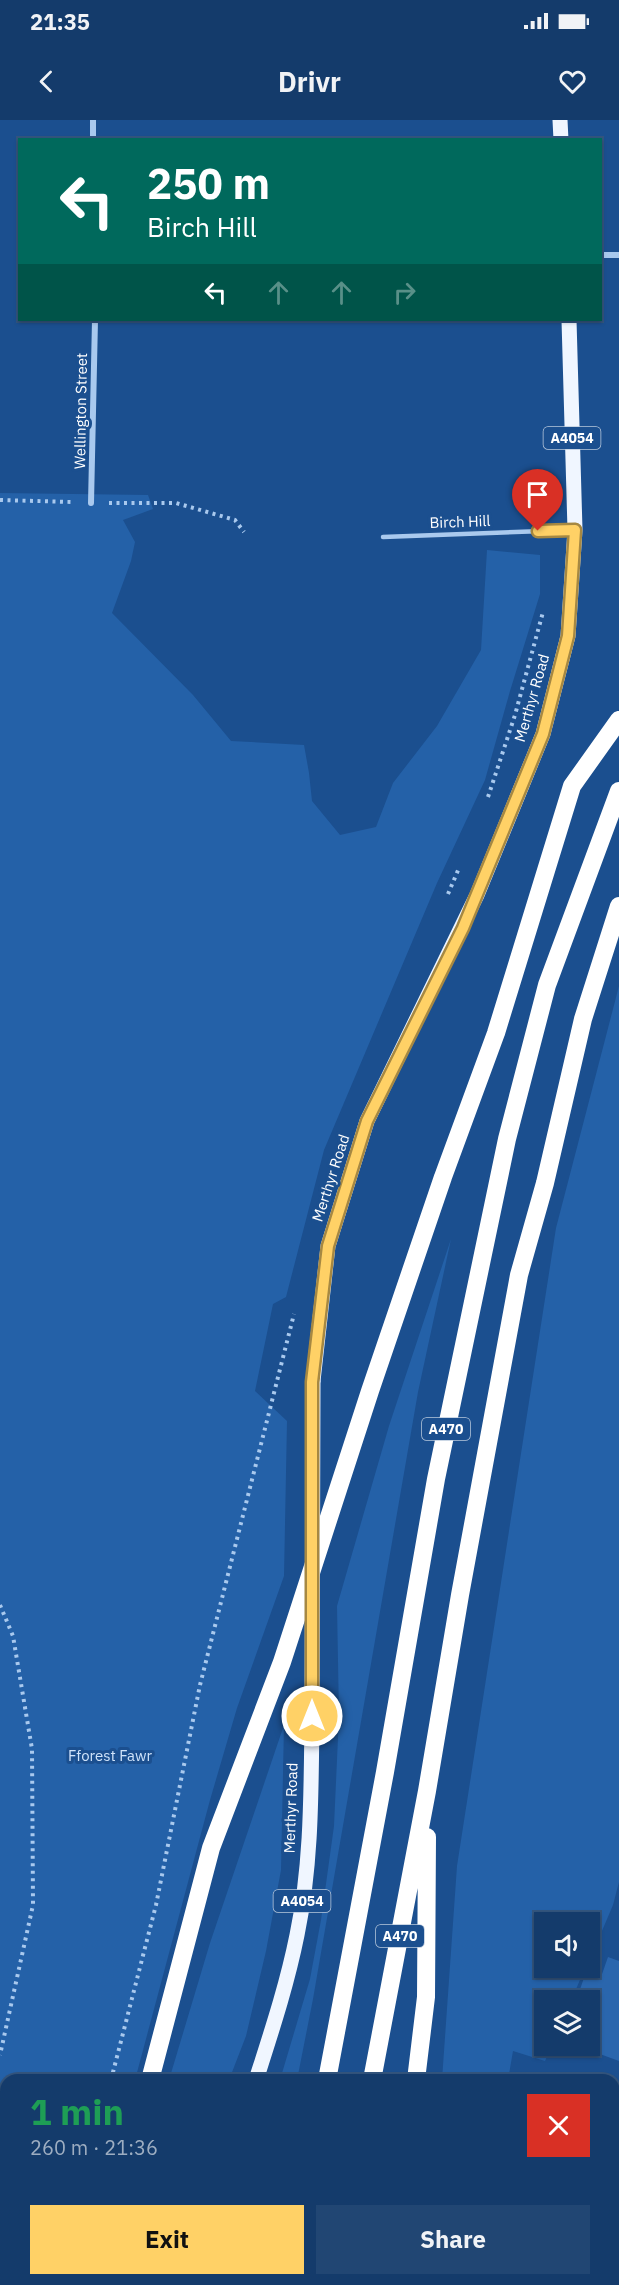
<!DOCTYPE html>
<meta charset="utf-8">
<style>
body{margin:0;font-family:"IBM Plex Sans",sans-serif;background:#214673;color:#f1f3f6;height:100vh;display:flex;flex-direction:column;font-size:22px;white-space:nowrap}
*{box-sizing:border-box;margin:0}
p{font-size:20px;color:#9dadc1}
.icon{flex:none;width:33px;height:33px;fill:none;stroke:currentColor;stroke-width:2;stroke-linecap:round;stroke-linejoin:round}
.map{position:relative;flex:1;overflow:hidden}
.drawer{position:absolute;left:0px;top:1954px;width:620px;height:212px;display:flex;flex-direction:column;background:#143b6b;border-radius:18px 18px 0 0;box-shadow:0 2px 4px #0004,0 0 0 2px #33557e}
.drawer>*{flex:none}
.top-card{position:absolute;left:18px;top:18px;width:584px;height:183px;border-radius:0px;box-shadow:0 2px 4px #0004,0 0 0 2px #33557e;background:#00695c;color:#fff;overflow:hidden}
.fabs{position:absolute;left:534px;top:1792px;display:grid;gap:12px}
.fabs a{display:grid;place-items:center;width:66px;height:66px;border-radius:0px;background:#143b6b;box-shadow:0 2px 4px #0004,0 0 0 2px #33557e;font-size:30px}
.pin{position:absolute;display:grid;place-items:center;width:51px;height:51px;color:#fff;margin:-62px -26px;border-radius:50% 50% 50% 0;rotate:-45deg;box-shadow:0 0 6px #0007}
.pin .icon{rotate:45deg}
.me{position:absolute;width:66px;margin:-33px;rotate:0deg;stroke-linejoin:round;filter:drop-shadow(0 0 4px #0008)}
.turn{display:flex;align-items:center;gap:21px;height:126px;padding:0 30px;font-size:27px}
.turn .icon{width:78px;height:78px;stroke-width:2.5}
.turn b{display:block;font-size:42px;line-height:51px}
.lanes{display:flex;align-items:center;height:57px;padding:0 30px;background:#0003;justify-content:center;gap:30px;direction:ltr}
.lanes .off{opacity:.35}
.round{display:grid;place-items:center;flex:none;width:63px;height:63px;border-radius:0px;background:#214673}
.summary{display:flex;align-items:center;justify-content:space-between;height:102px;padding:0 30px}
h1{font-size:36px;font-weight:700;line-height:45px;color:#1e9e55}
.button{display:flex;gap:12px;margin-top:auto;padding:12px 30px}
.button a{flex:1;height:69px;border-radius:0px;background:#ffd166;color:#111;font-size:24px;font-weight:700;line-height:69px;text-align:center}
.button a+a{background:#214673;color:#f1f3f6}
.status{display:flex;justify-content:space-between;align-items:center;height:42px;padding:0 30px;background:#143b6b;direction:ltr}
.status svg{height:16px;fill:currentColor}
header{display:flex;justify-content:space-between;align-items:center;height:78px;padding:0 30px;background:#143b6b;font-size:27px;font-weight:700}
.map>svg:first-child{display:block}
.green{fill:#2461a8}
.building{fill:#2a66ad}
.lines{fill:none;stroke-linecap:round;stroke-linejoin:round}
.path{stroke:#a9c9ee;stroke-width:4;stroke-dasharray:3 4.5;stroke-linecap:butt}
.lane{stroke:#a9c9ee;stroke-width:4.5}
.street{stroke:#a9c9ee;stroke-width:6}
.primary{stroke:#f0f6ff;stroke-width:15}
.highway{stroke:#fff;stroke-width:18}
.primary-bridge{stroke:#f0f6ff;stroke-width:15}
.route-casing{stroke:#a68842;stroke-width:15}
.route{stroke:#ffd166;stroke-width:10}
.labels{text-anchor:middle;stroke-width:6;stroke-linejoin:round;paint-order:stroke}
.shield{fill:#1b4f8f;stroke:#bbcadd;stroke-width:1.5}
.shield-label{font-size:14px;font-weight:bold;fill:#fff}
.street-label{font-size:15px;fill:#fff;stroke:#1b4f8f}
.park-label{font-size:15px;fill:#cfe3fa;stroke:#1b4f8f}
</style>
<div class="status"><b>21:35</b><svg viewBox="0 0 49 12"><path d="M0 12V9h3v3zM5 12V6h3v6zM10 12V3h3v9zM15 12V0h3v12zM26 1h20v11H26zM47 4h2v5h-2z"/></svg></div>
<header><svg class="icon" aria-label="back" viewBox="0 0 24 24"><path d="M15 5l-7 7 7 7"/></svg>Drivr<svg class="icon" aria-label="heart" viewBox="0 0 24 24"><path d="M12 20l-8-8c-3-5 5-10 8-4 3-6 11-1 8 4z"/></svg></header>
<div class="map">
<svg width="619" height="2165" viewBox="0 0 619 2165">
<rect width="100%" height="100%" fill="#1b4f8f"/>
<!-- green -->
<path class="green" d="M0,373L148,375L153,389L123,400L135,422L131,441L112,493L193,575L231,621L304,625L309,653L312,681L340,715L376,707L393,663L437,606L481,530L487,430L540,435V474L510,571L485,660L437,763L324,1030L286,1177L273,1184L255,1271L287,1301L284,1456L237,1588L210,1680L135,1960H6V2160H74L73,2165H0Z
M619,866V1762L613,1785L590,1839V1803H544V1848H585L571,1881H544V1926H552L545,1941L513,1931L508,1960H442L457,1746L556,1108Z
M451,1119L418,1272L313,1879L297,1960H280L310,1859L321,1800L334,1706L339,1596L337,1486L389,1306Z
M284,1605L281,1750L266,1831L246,1916L229,1960H169L210,1823Z
M198,2160H246L244,2165H196Z"/>
<!-- building -->
<path class="building" d="M608,1837L619,1841V1941L578,1926H590V1881H576L586,1852L601,1857Z
M431,2160H554L552,2165H429Z"/>
<g class="lines">
<!-- path -->
<path class="path" d="M0,380L72,382
M109,383H176L235,400L244,412
M488,677L515,595L543,492
M448,774L459,748
M0,1485L13,1516L32,1629L33,1785L0,1935
M111,1960L156,1785L200,1565L294,1194
M64,2165L65,2160"/>
<!-- lane -->
<path class="lane" d="M383,417L572,410
M614,2135L619,2128
M591,2165L595,2160"/>
<!-- street -->
<path class="street" d="M93,0V20
M600,135H619
M91,383L95,200"/>
<!-- primary -->
<path class="primary" d="M560,0L561,20
M313,1261L328,1126L367,1001L477,775L543,614L568,516L575,410L569,200
M256,1960C271,1913 287,1865 297,1815C312,1743 311,1669 312,1596
M170,2165L172,2160"/>
<!-- highway -->
<path class="highway" d="M150,1960L211,1728L282,1542L370,1271L443,1057L496,913L572,666L619,600
M327,1960L385,1652L436,1359L507,1019L547,865L619,671
M372,1960L427,1671L460,1475L519,1155L545,1063L583,899L619,786
M416,1960L426,1877L427,1717
M106,2165L107,2160
M282,2165L284,2160
M328,2165L329,2160
M380,2165L381,2160"/>
<!-- primary-bridge -->
<path class="primary-bridge" d="M312,1596L313,1261"/>
</g>
<g class="lines">
<defs>
<path id="route" d="M312,1596V1262L328,1126L367,1001L463,808L543,614L568,516L575,410L538,411"/>
</defs>
<!-- route casing -->
<use href="#route" class="route-casing"/>
<!-- route -->
<use href="#route" class="route"/>
</g>
<g class="labels">
<!-- shield labels -->
<g class="shield">
<rect x="543.5" y="307" width="57" height="22" rx="4.5"/>
<rect x="422" y="1298" width="48" height="22" rx="4.5"/>
<rect x="273.5" y="1770" width="57" height="22" rx="4.5"/>
<rect x="376" y="1805" width="48" height="22" rx="4.5"/>
</g>
<g class="shield-label">
<text x="572" y="323">A4054</text>
<text x="446" y="1314">A470</text>
<text x="302" y="1786">A4054</text>
<text x="400" y="1821">A470</text>
</g>
<!-- street labels -->
<g class="street-label">
<text transform="translate(81 291) rotate(-89)" y="5">Wellington Street</text>
<text transform="translate(460 402) rotate(-2)" y="5">Birch Hill</text>
<text transform="translate(532 578) rotate(-74)" y="5">Merthyr Road</text>
<text transform="translate(331 1058) rotate(-72)" y="5">Merthyr Road</text>
<text transform="translate(291 1688) rotate(-88)" y="5">Merthyr Road</text>
</g>
<!-- park labels -->
<g class="park-label">
<text x="110" y="1641">Fforest Fawr</text>
</g>
</g>
</svg>
<div class="fabs">
<a><svg class="icon" aria-label="sound" viewBox="0 0 24 24"><path d="M4 9h4l5-4v14l-5-4H4zM17 9q2 3 0 6"/></svg></a>
<a><svg class="icon" aria-label="layers" viewBox="0 0 24 24"><path d="M12 4l9 5-9 5-9-5zM3 14l9 5 9-5"/></svg></a>
</div>
<div class="pin" style="left:538px;top:411px;background:#d93025"><svg class="icon" aria-label="arrive" viewBox="0 0 24 24"><path d="M6 21V4h12l-3 4 3 4H6"/></svg></div>
<svg class="me" style="left:312px;top:1596px" viewBox="-20 -20 40 40"><circle r="17" fill="#ffd166" stroke="#fff" stroke-width="3"/><path d="M0-11L8 9 0 5-8 9z" fill="#fff"/></svg>
<div class="top-card">
<div class="turn"><svg class="icon" aria-label="left" viewBox="0 0 24 24"><path d="M17 20v-9H6M10 6l-5 5 5 5"/></svg><div><b>250 m</b>Birch Hill</div></div>
<div class="lanes"><svg class="icon" aria-label="left" viewBox="0 0 24 24"><path d="M17 20v-9H6M10 6l-5 5 5 5"/></svg><svg class="icon off" aria-label="ahead" viewBox="0 0 24 24"><path d="M12 20V5M6 11l6-6 6 6"/></svg><svg class="icon off" aria-label="ahead" viewBox="0 0 24 24"><path d="M12 20V5M6 11l6-6 6 6"/></svg><svg class="icon off" aria-label="right" viewBox="0 0 24 24"><path d="M7 20v-9h11M14 6l5 5-5 5"/></svg></div>
</div>
<section class="drawer">
<div class="summary"><div><h1>1 min</h1><p>260 m · 21:36</p></div><a class="round" style="background:#d93025;color:#fff"><svg class="icon" aria-label="close" viewBox="0 0 24 24"><path d="M6 6l12 12M18 6L6 18"/></svg></a></div>
<div class="button"><a>Exit</a><a>Share</a></div>
</section>
</div>
